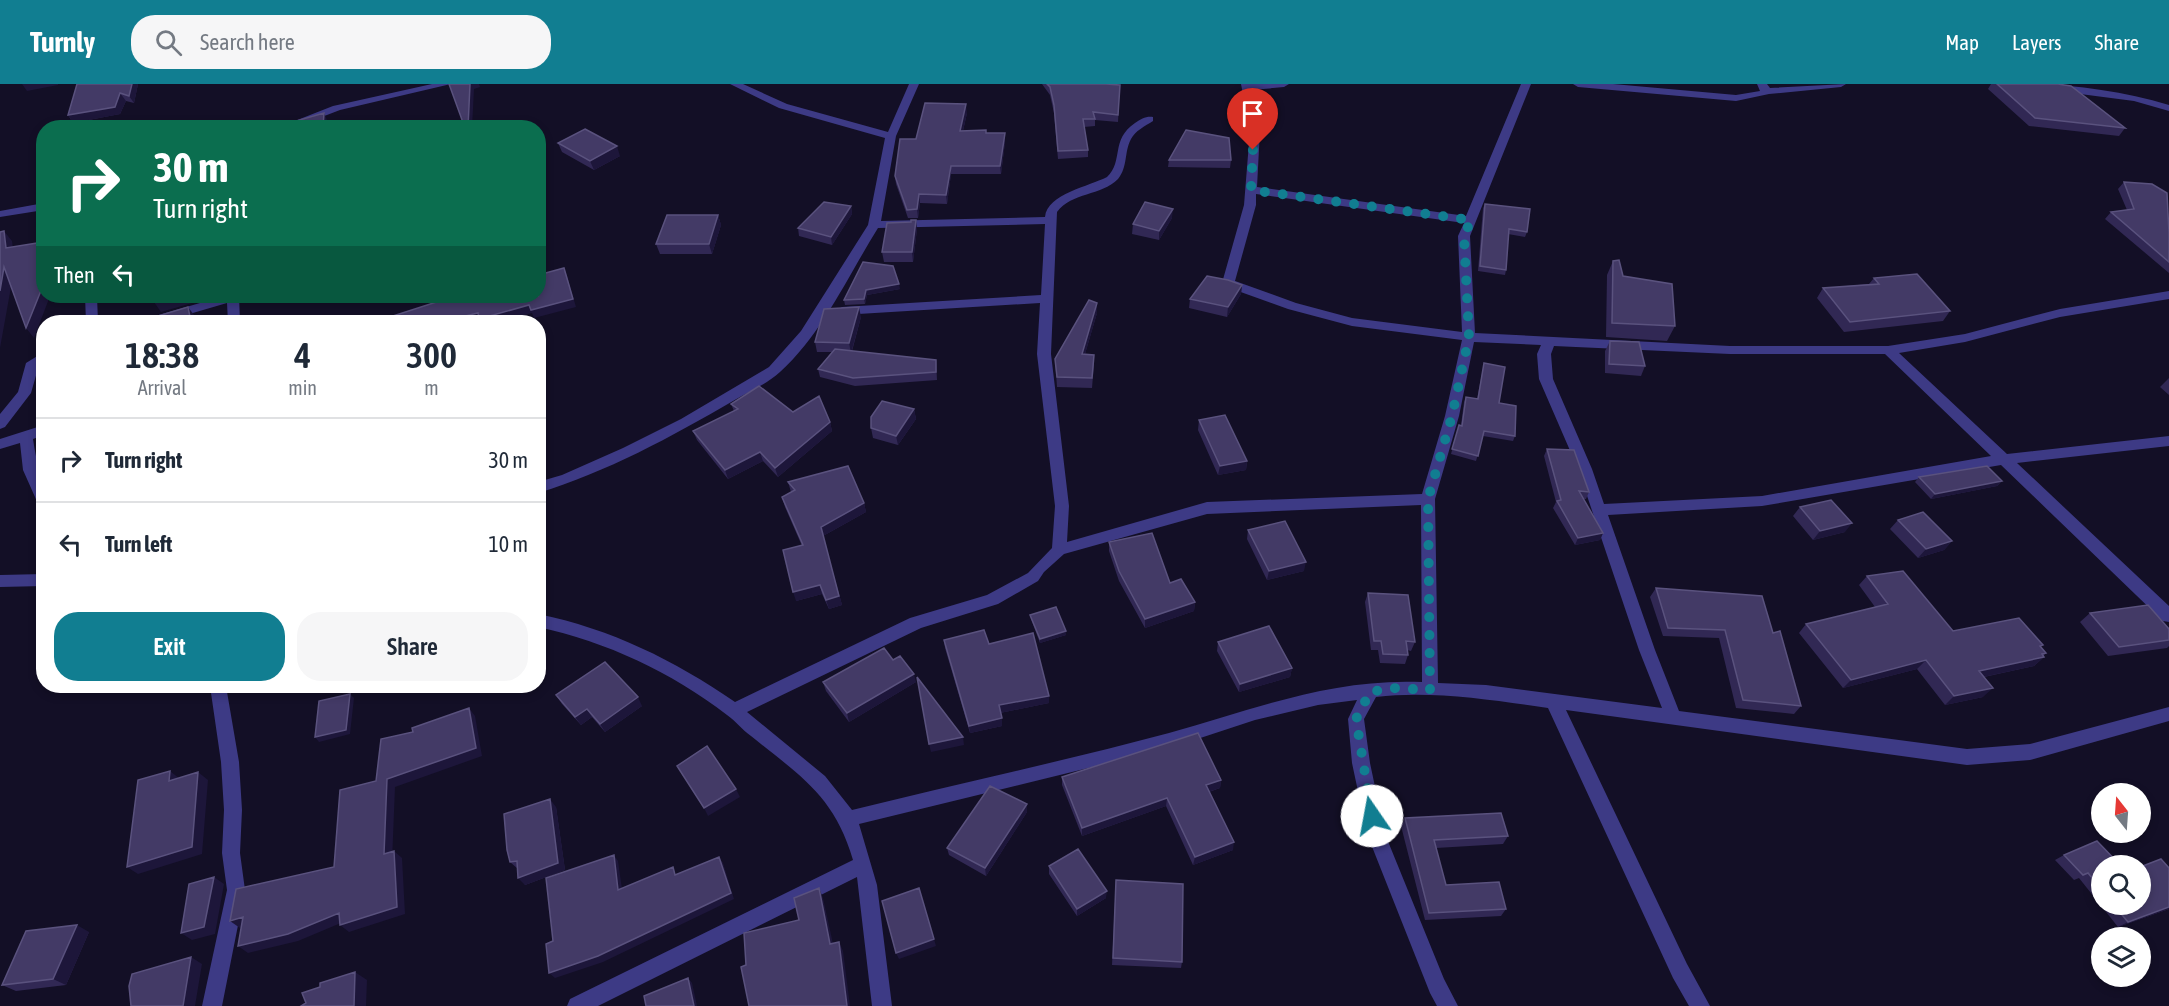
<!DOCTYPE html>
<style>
body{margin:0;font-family:"Asap Condensed",sans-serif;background:#f6f6f7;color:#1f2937;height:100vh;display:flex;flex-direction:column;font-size:22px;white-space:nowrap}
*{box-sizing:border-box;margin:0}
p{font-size:20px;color:#747a83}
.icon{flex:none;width:33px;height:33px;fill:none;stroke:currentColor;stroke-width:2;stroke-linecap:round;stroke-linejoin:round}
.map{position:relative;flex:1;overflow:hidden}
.panel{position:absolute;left:36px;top:231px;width:510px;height:378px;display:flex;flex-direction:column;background:#fff;border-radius:24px;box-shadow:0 3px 9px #0003}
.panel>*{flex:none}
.top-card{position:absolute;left:36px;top:36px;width:510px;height:183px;border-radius:24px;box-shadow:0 3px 9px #0003;background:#0b6e4f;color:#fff;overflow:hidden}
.needle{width:39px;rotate:343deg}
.buttons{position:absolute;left:2091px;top:699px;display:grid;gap:12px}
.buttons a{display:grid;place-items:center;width:60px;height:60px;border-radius:50%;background:#fff;box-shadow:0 3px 9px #0003;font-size:30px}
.pin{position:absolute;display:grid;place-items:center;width:51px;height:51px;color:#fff;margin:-62px -26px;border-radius:50% 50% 50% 0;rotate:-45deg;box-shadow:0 0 6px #0007}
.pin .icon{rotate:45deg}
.me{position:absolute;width:66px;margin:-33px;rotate:348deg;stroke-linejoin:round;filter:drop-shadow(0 0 4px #0008)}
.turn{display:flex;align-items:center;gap:21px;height:126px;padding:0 18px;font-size:27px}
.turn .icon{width:78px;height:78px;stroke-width:2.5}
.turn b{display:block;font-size:42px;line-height:51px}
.then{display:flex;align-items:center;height:57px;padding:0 18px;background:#0003;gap:12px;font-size:22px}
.eta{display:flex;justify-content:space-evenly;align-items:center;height:102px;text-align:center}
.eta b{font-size:36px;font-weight:600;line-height:42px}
.cta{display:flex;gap:12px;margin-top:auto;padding:12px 18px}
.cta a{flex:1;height:69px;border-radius:24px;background:#117e91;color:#fff;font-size:24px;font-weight:600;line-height:69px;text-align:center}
.cta a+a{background:#f6f6f7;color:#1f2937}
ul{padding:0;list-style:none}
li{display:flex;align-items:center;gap:18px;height:84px;padding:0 18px;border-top:2px solid #e0e1e3}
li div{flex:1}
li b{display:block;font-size:22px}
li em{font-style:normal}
header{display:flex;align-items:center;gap:36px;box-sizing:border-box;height:84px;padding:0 30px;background:#117e91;color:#fff}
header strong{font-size:28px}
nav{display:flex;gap:33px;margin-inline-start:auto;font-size:21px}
.search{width:420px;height:54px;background:#f6f6f7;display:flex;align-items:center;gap:15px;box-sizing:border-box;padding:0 21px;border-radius:24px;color:#747a83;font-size:22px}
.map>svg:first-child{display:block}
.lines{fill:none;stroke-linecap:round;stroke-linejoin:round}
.minor{fill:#3d3a85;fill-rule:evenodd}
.wall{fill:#312854}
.shaded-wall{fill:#1d163a}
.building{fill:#433a66;stroke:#5a527e;stroke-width:1.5}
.route{stroke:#117e91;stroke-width:10;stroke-dasharray:0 18}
</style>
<header>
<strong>Turnly</strong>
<div class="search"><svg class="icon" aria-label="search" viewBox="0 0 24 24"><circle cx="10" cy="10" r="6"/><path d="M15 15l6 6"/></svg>Search here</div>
<nav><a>Map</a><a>Layers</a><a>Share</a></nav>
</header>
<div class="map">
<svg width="2169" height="922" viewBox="0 0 2169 922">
<rect width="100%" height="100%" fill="#130f26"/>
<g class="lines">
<!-- minor -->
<path class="minor" d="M432,0H451L340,26L293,44H277L333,22Z
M730,0H743L787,20L888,48L909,0H919L896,52L881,137L1045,133C1047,110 1090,102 1107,93C1124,77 1110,56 1135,39C1141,35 1146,32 1153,33V37C1145,42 1135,47 1131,55C1124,68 1128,83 1118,95C1101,112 1072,108 1057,128L1051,270L1069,422L1067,458L1207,418L1422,410L1445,332L1462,256L1352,242L1288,225L1224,202L1222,199L1244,121L1250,46L1241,0H1289L1284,3L1252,6L1260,46L1257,103L1466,132L1521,0H1531L1470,152L1475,249L1730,262H1888L1965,250L2060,225L2169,207V215L2060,233L1965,258L1899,269L2007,370L2169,352V362L2017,379L2169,522V538L2163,537L2001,381L1762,422L1608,431L1655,566L1679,627L1967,665L2030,660L2169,623V637L2030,676L1967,681L1566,626L1687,880L1710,922H1689L1673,894L1548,624C1494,616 1430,606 1376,613L1364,635L1370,679L1385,750L1444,895L1458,922H1437L1430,909L1367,750L1352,679L1348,635L1357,616L1318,621L1255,636L1170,664L859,740L877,801L892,922H872L857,793L598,922H567L570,915L853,776C834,711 800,692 751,652C742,646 736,637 727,631C671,588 607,558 538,543V530C611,545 674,576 735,618L910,534L987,511L1028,489L1052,464L1055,422L1037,270L1040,219L842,231L836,227L842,223L1041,211L1045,140L878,144C848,192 822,250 780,288C767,300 748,308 733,317C671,353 607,388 538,409V398L562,391L623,364L681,335L769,283L801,247L868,141L885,54L779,24ZM1256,110L1464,139L1458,152L1462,248L1352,234L1296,219L1235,197L1256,121ZM1474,258L1541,261L1537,270L1539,295L1578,385L1639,566L1662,624L1486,601L1438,599L1435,415L1459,332ZM1554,262L1730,270H1885L1991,372L1762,412L1604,420L1592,385L1553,295L1551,270ZM1421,421L1422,598C1332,594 1254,625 1169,649C1064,677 957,700 852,726L825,692L747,628L921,544L998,520L1038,497L1044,488L1064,470L1207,430Z
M1573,0H1613L1736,11L1760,7L1757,0H1767L1770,4L1846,0L1841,3L1769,10L1736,17L1578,3Z
M2022,0C2071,0 2122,7 2169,21V27L2134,17L2027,3Z
M44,119V126L0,133V127Z
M85,212H97L98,238H86Z
M224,212H239L240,238H228L227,219L162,238H143L145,235Z
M44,268V278L39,281L31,309L5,343L0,345V330L18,308L26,279Z
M44,341V351L33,355C36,378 44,400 44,423L39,422L23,386L20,359L0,365V355Z
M44,490V502L0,503V491Z
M210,602H226L239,678L242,726L240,769L245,806L222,922H202L227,806L222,769L224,726L221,678Z"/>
</g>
<!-- wall -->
<path class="wall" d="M77,0H138L134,19L126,17L120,30L73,39L68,31Z
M1042,0H1106L1120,1L1118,38L1095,36V42L1084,43L1088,66V73L1058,75L1054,29L1050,11Z
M1991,0H2058L2125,44L2119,52L2029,42L1988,5Z
M967,29L963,47L986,49L1005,58L1001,90H951L947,120L920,119L918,134H908L896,100L895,92L916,55Z
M558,59L620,72L594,86L562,68Z
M1169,76H1231L1230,84L1168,83Z
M2124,98L2169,149V189L2105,135L2111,128L2127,126L2118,105Z
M1485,120L1527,148L1525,153L1508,150L1506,186L1505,191L1478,187L1483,124Z
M851,122L852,130L832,161L799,152L798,144Z
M718,131L721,141L712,170H660L656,160Z
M1172,134L1159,156L1132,150L1133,140Z
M911,138L917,145L913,178H884L882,168Z
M1613,177L1623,192L1675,242L1667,257L1606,253L1607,191Z
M863,178L900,205L867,211L865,220L845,221L844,216Z
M1874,194L1950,227L1943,237L1844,248L1817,214L1823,204L1869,200Z
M1242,201L1241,210L1227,233L1189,224L1190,215Z
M1097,229L1085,270L1094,280L1092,304L1057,303L1055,275Z
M861,233L852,267L936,276L937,296L855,302L820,293L818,285L832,268H817L815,258Z
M1610,257L1645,282L1641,292L1605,289V267Z
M1484,279L1499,319L1515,352L1513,357L1483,352L1476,377L1451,370L1459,341H1461L1464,318L1466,313L1477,315Z
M2169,294V311L2160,303Z
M731,320L793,328L830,338L832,347L778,393L763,377L728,395L697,356L693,347L734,327Z
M914,325L916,335L898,361L873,354L871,344Z
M1199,336L1247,377L1246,386L1218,391L1198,346Z
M1547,365L1589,408L1586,415H1583L1603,449L1600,456L1575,461L1553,424L1556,418L1544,372Z
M1919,393L2002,397L1997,402L1931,415L1915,398Z
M788,398L864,419L866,428L823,452L842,521L829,525L822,510L796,517L802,462L785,423L782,413L791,408Z
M1800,423L1845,448L1813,456L1793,432Z
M1898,436L1952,457L1944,466L1918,474L1890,445Z
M1248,446L1304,487L1267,496L1247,455Z
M1109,458L1195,518L1194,527L1145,544L1119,497L1109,467Z
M1867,492L1953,547L2041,563L2046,569L2043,572L2044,573L2034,582L1984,593L1983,613L1945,621L1917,585L1843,604L1799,549L1806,540L1875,523L1859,501Z
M1656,504L1773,549L1801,622L1794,630L1736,624L1719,554L1663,552L1650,513Z
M1368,509L1415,558L1411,567L1407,566L1408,571L1405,580L1380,579L1378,566H1371L1365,518Z
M2090,529L2169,545V562L2167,564L2108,572L2080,538Z
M1030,531L1066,547V551L1040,559L1031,535Z
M944,556L989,560L1049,612V619L1000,629L1002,642L970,649L945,564Z
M1218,558L1292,584L1290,593L1239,608L1217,567Z
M893,576L916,598L849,638L826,607L823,598Z
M556,611L642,622L605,648L592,633L581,641L562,620Z
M1062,693L1221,696L1220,704L1209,708L1233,766L1193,781L1166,722L1082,752L1062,701Z
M1027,720V728L986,792L949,771L947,764Z
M556,723L565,786L525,801L518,785L510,778Z
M1405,734L1508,752L1503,760L1436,764L1446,801L1506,825L1501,832L1425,836L1401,742Z
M2064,771L2102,782V820H2140L2169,825L2118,843L2079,794L2074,796L2055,776Z
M1049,782L1106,814L1077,832L1049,790Z
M1116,796L1182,878L1181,884L1112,881Z
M89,848L66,901L16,907L2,901Z"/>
<!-- shaded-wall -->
<path class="shaded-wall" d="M22,0H58V1L27,7Z
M132,0H138L134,19L129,12Z
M470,0H479L480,3L474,5L472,44H468Z
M120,9L126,17L120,30L73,39L68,31Z
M966,20L967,29L961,55L960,47Z
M324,29L327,36V44H323Z
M1005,49V58L1001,90L1000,82Z
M617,62L620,72L594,86L590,77Z
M951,82V90L947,120L946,111Z
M919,110L920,119L918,134L917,125Z
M851,122L852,130L832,161L831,153Z
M1173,125L1172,134L1159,156V147Z
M718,131L721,141L712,170L709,160Z
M916,136L917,145L913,178L912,168Z
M4,147L12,157L14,173L6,164Z
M4,183L13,192L0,264V207Z
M564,184L567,192L576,223L534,234L532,229L498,238H440Z
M44,199V212H50L34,254L26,244Z
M899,200L900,205L867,211L865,220L864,215L866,206Z
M1242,201L1241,210L1227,233L1228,223Z
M177,212H190L192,219L161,228L154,218Z
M1097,219V229L1082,280V270Z
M188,223L194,231L196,238H191Z
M859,223L861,233L851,269L849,259Z
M914,325L916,335L898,361L896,352Z
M830,338L832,347L778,393L775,384Z
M760,368L763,377L728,395L725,386Z
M1247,377L1246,386L1218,391L1220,382Z
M2002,397L1997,402L1931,415L1935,410Z
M864,419L866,428L823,452L842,521L829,525L826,516L821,443Z
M1852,439L1845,448L1813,456L1820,447Z
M1603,449L1600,456L1575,461L1578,454Z
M1952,457L1944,466L1918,474L1926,465Z
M1306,478L1304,487L1267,496L1269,487Z
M820,501L822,510L796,517L793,508Z
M1195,518L1194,527L1145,544V535Z
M1066,547V551L1040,559V555Z
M2044,573L2034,582L1969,596L1979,587Z
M1926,576L1917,585L1843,604L1851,596Z
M1292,584L1290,593L1239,608L1240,600Z
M914,590L916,598L849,638L847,629Z
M1993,604L1983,613L1945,621L1954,612Z
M350,610L354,614L350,650L319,658L315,653Z
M1049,612V619L1000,629L999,621Z
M638,613L642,622L605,648L600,640Z
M469,624L475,632L482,672L395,703L392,778L384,770L387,695Z
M587,625L592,633L581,641L575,633Z
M1002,634V642L970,649L969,642Z
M963,653L964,661L931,668L929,660Z
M170,687L180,695L169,697Z
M198,688L208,696L202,770L138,790L127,783Z
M1221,696L1220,704L1205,709L1206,701Z
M736,705L740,713L708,732L704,724Z
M1167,714L1166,722L1082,752V744Z
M550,715L556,723L565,786L525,801L518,794Z
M1027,720V728L986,792L985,784Z
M1234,758L1233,766L1193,781L1195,773Z
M394,767L402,774L405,830L349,848L340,841Z
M614,771L618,777L623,812L618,806Z
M719,773L723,779L734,815L603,878L555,894L549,889Z
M214,793L224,800L215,850L192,856L181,849Z
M819,804L823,814L835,869L830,860Z
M1107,807L1106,814L1077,832V825Z
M2169,823V825L2118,843L2128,838Z
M339,829L348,836L298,857L248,869L238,862Z
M243,833L253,840L240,844L230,837Z
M77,841L89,848L66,901L53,895Z
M934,855L936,862L899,875L896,869Z
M839,858L843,867L850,922H847Z
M191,873L202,880L195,922H183Z
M355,888L367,896L366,922H354Z
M688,894L692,899L697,922H694Z"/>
<!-- building -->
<path class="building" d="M77,0H132L129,12L120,9L115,23L68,31Z
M449,0H470L468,44H465Z
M1047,0H1106L1120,1L1118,31L1093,28L1095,35H1083L1088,66L1058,67L1054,21L1050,3Z
M1997,0H2058L2071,2L2125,44L2035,34Z
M925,19L966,20L960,47L986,46V49H1005L1000,82H951L946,111L919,110L917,125L907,126L895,92L900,55H916Z
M324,29L323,44H288L289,39Z
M158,41V44H144Z
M585,45L617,62L590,77L558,59Z
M1186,46L1229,54L1231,76H1169Z
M2124,98L2152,100L2167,109L2169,149V178L2111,128L2134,125Z
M824,118L851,122L831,153L798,144Z
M1145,118L1173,125L1159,147L1133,140Z
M1485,120L1530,125L1527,148L1509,145L1506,186L1480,182Z
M667,131H718L709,160H656Z
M911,136H916L912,168H882L887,139L911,138Z
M4,147L6,164L44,158V199L26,244L4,183L0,207V148Z
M1619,176L1623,192L1672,200L1675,242L1612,239L1613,177Z
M863,178L893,182L899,200L866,206L864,215L844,216Z
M564,184L573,215L531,226L529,221L479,235L478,229L440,238H395L393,232L455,212H538V191Z
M1917,190L1950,227L1850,238L1823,204L1879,200L1874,194Z
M1207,192L1228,196L1242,201L1228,223L1190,215Z
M154,212H177L154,218Z
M1089,216L1097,219L1082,270L1094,271L1092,294L1057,293L1055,275Z
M188,223L191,238H160L158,232Z
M859,223L849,259L815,258L824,225Z
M1610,257L1639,258L1645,282L1609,280Z
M835,265L936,276V288L853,294L818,285Z
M1484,279L1505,283L1499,319L1516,322L1515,352L1484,347L1478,372L1452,365L1459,341L1462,342L1466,313L1478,315Z
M44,281V298L39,283Z
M759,302L793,328L819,312L830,338L775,384L760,368L725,386L693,347L738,325L731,320Z
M882,317L914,325L896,352L871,344V333Z
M1225,331L1247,377L1220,382L1199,336Z
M1547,365L1574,366L1589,408L1579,407L1603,449L1578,454L1557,417L1561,416Z
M848,382L864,419L821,443L839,512L826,516L820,501L793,508L783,466L803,461L782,413L795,406L788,398Z
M1987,382L2002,397L1935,410L1919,393Z
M1831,416L1852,439L1820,447L1800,423Z
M1923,428L1952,457L1926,465L1898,436Z
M1285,437L1306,478L1269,487L1248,446Z
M1152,449L1170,499L1181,495L1195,518L1145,535L1119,487L1109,458Z
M1903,487L1953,547L2019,534L2043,561L2040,562L2046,569L2042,570L2044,573L1979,587L1993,604L1954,612L1926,576L1851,596L1806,540L1888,520L1867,492Z
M1656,504L1762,512L1773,549L1780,547L1801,622L1743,616L1725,546L1668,544Z
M1368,509L1408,511L1415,558L1406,557L1408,571L1383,570L1381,557H1374Z
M2148,521L2169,545V556L2119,563L2090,529Z
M1056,523L1066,547L1040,555L1030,531Z
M1269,542L1292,584L1240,600L1218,558Z
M984,546L989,560L1033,549L1049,612L999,621L1002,634L969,642L944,556Z
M884,564L893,576L900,572L914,590L847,629L823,598Z
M605,578L638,613L600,640L587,625L575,633L556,611Z
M917,593L963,653L929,660Z
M350,610L346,646L315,653L319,617Z
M469,624L476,664L387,695L384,770L394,767L397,823L340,841L339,829L288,850L238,862L243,833L230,837L236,805L334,783L340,706L376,697L381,655L413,648L412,644Z
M1198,649L1221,696L1206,701L1234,758L1195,773L1167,714L1082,744L1062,693Z
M707,662L736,705L704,724L677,682Z
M170,687L169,697L198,688L192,763L127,783L138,696Z
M990,702L1027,720L985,784L947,764Z
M550,715L558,779L518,794L517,777L510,778L507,766L504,730Z
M1501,729L1508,752L1434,756L1446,801L1499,798L1506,825L1429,829L1405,734Z
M2097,757L2121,782H2102V806L2088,789L2083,791L2064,771Z
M1078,765L1107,807L1077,825L1049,782Z
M614,771L618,806L673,783L675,791L719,773L731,809L598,872L549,889L546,860L553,857L546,794Z
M2161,775L2169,784V823L2128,838L2113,820H2140V783Z
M214,793L204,843L181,849L189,800Z
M1116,796L1183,800L1182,878L1113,874Z
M819,804L830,860L839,858L847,922H749L741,883L746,881L744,849L799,836L794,814Z
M919,804L934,855L896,869L882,817Z
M77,841L53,895L2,901L26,847Z
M191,873L183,922H131L129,902L132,890Z
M355,888L354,922H301L306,919L302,909L320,903V899Z
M688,894L694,922H646L644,912Z"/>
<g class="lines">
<!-- route -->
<path class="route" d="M1253,66L1251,106L1471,136L1464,152L1469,253L1452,332L1428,415L1430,606L1392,604L1370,608L1356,635L1372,732"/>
</g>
</svg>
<div class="buttons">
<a><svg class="needle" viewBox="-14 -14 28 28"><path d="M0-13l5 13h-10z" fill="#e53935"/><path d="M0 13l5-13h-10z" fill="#747a83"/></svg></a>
<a><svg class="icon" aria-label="search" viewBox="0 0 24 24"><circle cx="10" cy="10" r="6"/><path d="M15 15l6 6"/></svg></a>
<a><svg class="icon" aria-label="layers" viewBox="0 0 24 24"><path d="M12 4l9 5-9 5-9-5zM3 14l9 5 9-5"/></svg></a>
</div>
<div class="pin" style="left:1253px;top:66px;background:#d93025"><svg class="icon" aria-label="arrive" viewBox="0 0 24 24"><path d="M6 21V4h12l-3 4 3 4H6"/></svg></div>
<svg class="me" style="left:1372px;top:732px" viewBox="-20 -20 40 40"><circle r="19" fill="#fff"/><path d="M0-13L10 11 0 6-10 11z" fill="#117e91"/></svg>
<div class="top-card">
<div class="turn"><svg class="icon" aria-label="right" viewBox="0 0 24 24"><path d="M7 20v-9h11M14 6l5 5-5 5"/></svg><div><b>30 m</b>Turn right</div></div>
<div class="then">Then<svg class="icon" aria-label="left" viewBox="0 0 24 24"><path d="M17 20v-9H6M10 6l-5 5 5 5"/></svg></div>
</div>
<section class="panel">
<div class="eta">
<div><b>18:38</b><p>Arrival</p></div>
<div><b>4</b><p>min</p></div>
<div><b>300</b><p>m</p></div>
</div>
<ul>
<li><svg class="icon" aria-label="right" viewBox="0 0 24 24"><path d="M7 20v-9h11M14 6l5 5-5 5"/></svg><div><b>Turn right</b></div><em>30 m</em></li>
<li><svg class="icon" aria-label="left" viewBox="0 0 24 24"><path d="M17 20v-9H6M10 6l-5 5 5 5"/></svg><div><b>Turn left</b></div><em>10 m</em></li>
</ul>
<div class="cta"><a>Exit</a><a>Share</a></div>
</section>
</div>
